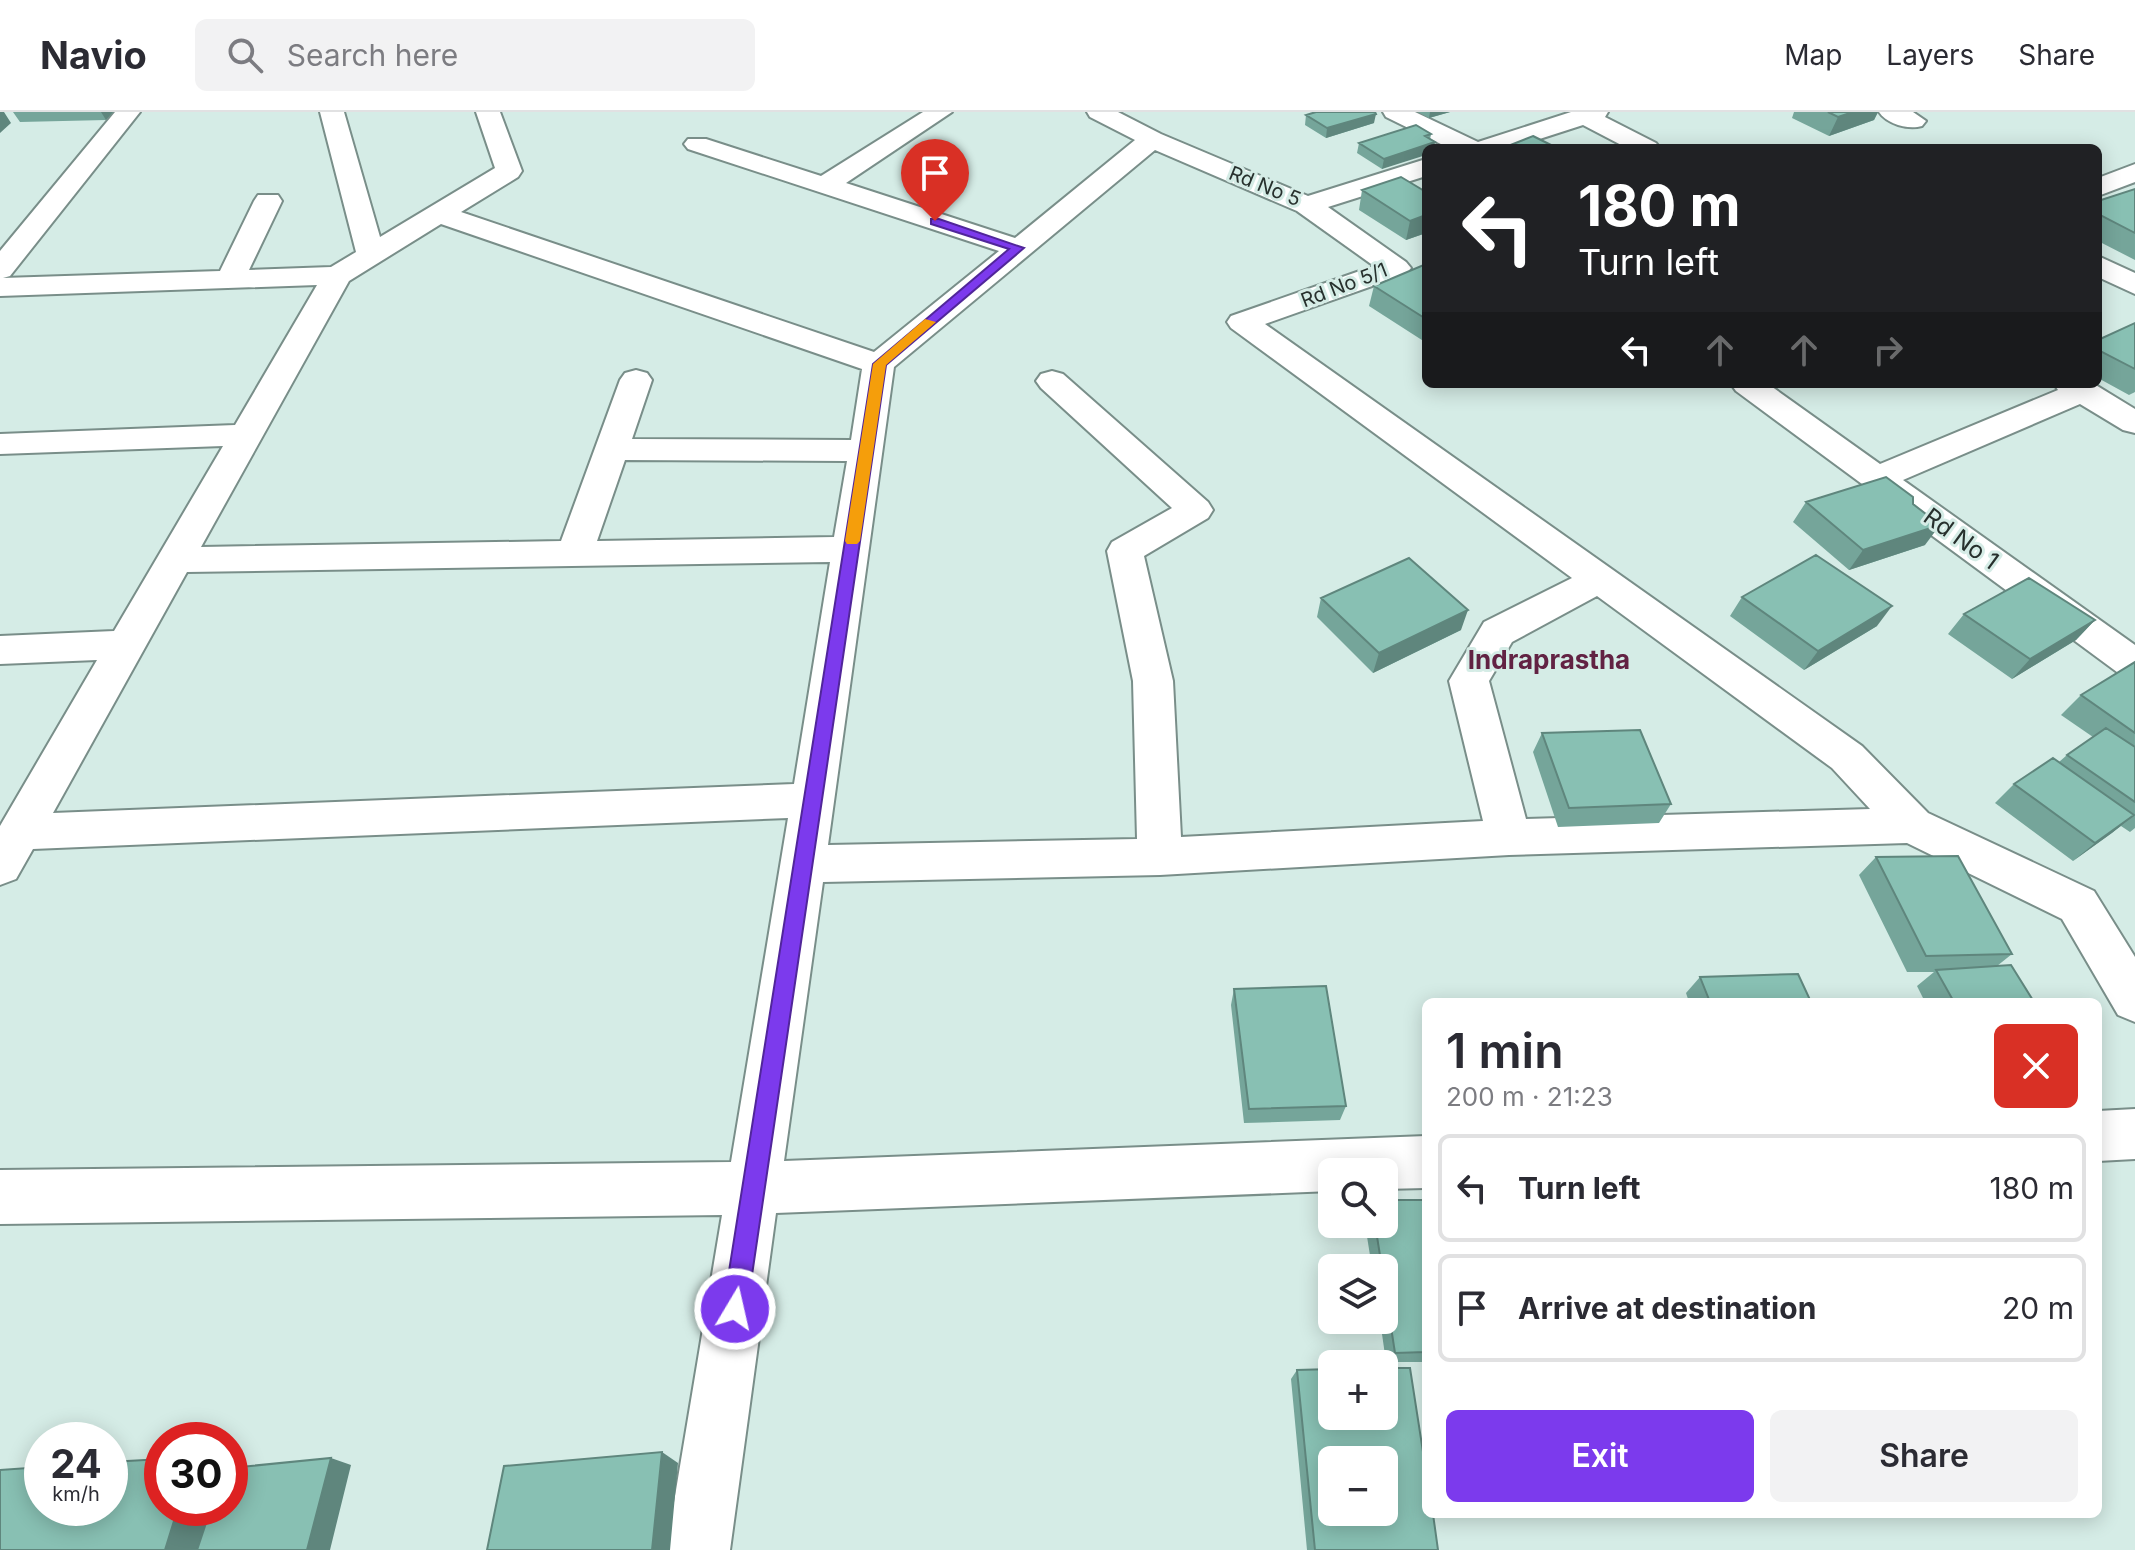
<!DOCTYPE html>
<meta charset="utf-8">
<style>
body{margin:0;font-family:Inter,sans-serif;background:#f2f2f3;color:#2b2b33;height:100vh;display:flex;flex-direction:column;font-size:30px;white-space:nowrap}
*{box-sizing:border-box;margin:0}
p{font-size:26px;color:#7c7c81}
.icon{flex:none;width:44px;height:44px;fill:none;stroke:currentColor;stroke-width:2;stroke-linecap:round;stroke-linejoin:round}
.map{position:relative;flex:1;overflow:hidden}
.drawer{position:absolute;left:1422px;top:886px;width:680px;height:520px;display:flex;flex-direction:column;background:#fff;border-radius:12px;box-shadow:0 4px 20px #0003}
.drawer>*{flex:none}
.hud{position:absolute;left:1422px;top:32px;width:680px;height:244px;border-radius:12px;box-shadow:0 4px 20px #0003;background:#202124;color:#fff;overflow:hidden}
.buttons{position:absolute;left:1318px;top:1046px;display:grid;gap:16px}
.buttons a{display:grid;place-items:center;width:80px;height:80px;border-radius:12px;background:#fff;box-shadow:0 4px 20px #0003;font-size:40px}
.speed{position:absolute;left:24px;top:1310px;display:flex;gap:16px;font-size:40px;font-weight:700;text-align:center}
.speed>*{display:grid;place-content:center;width:104px;height:104px;border-radius:50%;background:#fff;box-shadow:0 4px 20px #0003;line-height:1}
.speed small{font-size:20px;font-weight:400}
.speed .limit{border:12px solid #d22;background:#fff;color:#111}
.pin{position:absolute;display:grid;place-items:center;width:68px;height:68px;color:#fff;margin:-82px -34px;border-radius:50% 50% 50% 0;rotate:-45deg;box-shadow:0 0 8px #0007}
.pin .icon{rotate:45deg}
.me{position:absolute;width:88px;margin:-44px;rotate:9deg;stroke-linejoin:round;filter:drop-shadow(0 0 6px #0008)}
.turn{display:flex;align-items:center;gap:28px;height:168px;padding:0 24px;font-size:36px}
.turn .icon{width:104px;height:104px;stroke-width:2.5}
.turn b{display:block;font-size:56px;line-height:68px}
.lanes{display:flex;align-items:center;height:76px;padding:0 24px;background:#0003;justify-content:center;gap:40px;direction:ltr}
.lanes .off{opacity:.35}
.round{display:grid;place-items:center;flex:none;width:84px;height:84px;border-radius:12px;background:#f2f2f3}
.head{display:flex;align-items:center;justify-content:space-between;height:136px;padding:0 24px}
h1{font-size:48px;font-weight:600;line-height:60px}
.primary-button{display:flex;gap:16px;margin-top:auto;padding:16px 24px}
.primary-button a{flex:1;height:92px;border-radius:12px;background:#7c3aed;color:#fff;font-size:32px;font-weight:600;line-height:92px;text-align:center}
.primary-button a+a{background:#f2f2f3;color:#2b2b33}
ul{padding:0;list-style:none}
li{display:flex;align-items:center;gap:24px;height:108px;margin:0 16px 12px;padding:0 8px;border:4px solid #e1e1e2;border-radius:12px}
li div{flex:1}
li b{display:block;font-size:30px}
li em{font-style:normal}
header{display:flex;align-items:center;gap:48px;box-sizing:border-box;height:112px;padding:0 40px;background:#fff;border-bottom:2px solid #e1e1e2}
header strong{font-size:38px}
nav{display:flex;gap:44px;margin-inline-start:auto;font-size:28px}
.search{width:560px;height:72px;background:#f2f2f3;display:flex;align-items:center;gap:20px;box-sizing:border-box;padding:0 28px;border-radius:12px;color:#7c7c81;font-size:30px}
.map>svg:first-child{display:block}
.lines{fill:none;stroke-linecap:round;stroke-linejoin:round}
.minor-casing{stroke:#798e89;stroke-width:4}
.minor{fill:#fff;fill-rule:evenodd}
.wall{fill:#75a59a}
.shaded-wall{fill:#5f867d}
.building{fill:#88c0b3;stroke:#5f867d;stroke-width:2;fill-rule:evenodd}
.route{fill:#7c3aed;stroke:#51269a;stroke-width:2}
.slow{fill:#f59e0b}
.labels{text-anchor:middle;stroke-width:6;stroke-linejoin:round;paint-order:stroke}
.far-street-label{font-size:20px;fill:#27302d;stroke:#d5ece6}
.street-label{font-size:24px;fill:#27302d;stroke:#d5ece6}
.neighbourhood-label{font-size:26px;font-weight:bold;fill:#622243;stroke:#d5ece6}
</style>
<header>
<strong>Navio</strong>
<div class="search"><svg class="icon" aria-label="search" viewBox="0 0 24 24"><circle cx="10" cy="10" r="6"/><path d="M15 15l6 6"/></svg>Search here</div>
<nav><a>Map</a><a>Layers</a><a>Share</a></nav>
</header>
<div class="map">
<svg width="2135" height="1438" viewBox="0 0 2135 1438">
<rect width="100%" height="100%" fill="#d5ece6"/>
<g class="lines">
<defs>
<path id="minor" d="M115,0H140L10,164L3,166L220,159L254,89L258,83H278L282,89L249,158L331,155L356,140L320,0H344L380,125L495,56L476,0H500L522,59L518,65L461,100L874,240L999,139L688,37L684,32L688,27H706L821,64L923,0H952L846,71L1015,126L1135,28L1090,5L1087,0H1118L1161,22L1308,84L1426,47V64L1328,95L1406,150L1411,156L1406,162L1265,212L1862,634L1928,701L2094,779L2135,845V910L2118,903L2062,807L1907,731L1509,743L1160,763L823,770L784,1049L1426,1024V1076L1384,1077V1060H1332V1079L776,1101L730,1438H666L722,1103L0,1112V1058L731,1050L788,706L33,737L16,767L0,773V714L97,548L0,552V524L114,519L223,334L0,342V322L235,313L317,173L0,184V139ZM1155,38L1297,99L1374,154L1231,204L1227,210L1231,216L1572,466L1484,510L1449,569L1483,709L1181,725L1173,569L1144,444L1208,406L1213,398L1208,390L1063,262L1052,259L1041,262L1036,269L1041,276L1172,396L1112,430L1107,439L1133,569L1137,727L828,733L894,255ZM441,112L862,257L851,328L632,327L652,268L647,261L636,258L625,261L620,268L561,429L201,435L349,169ZM625,348L847,349L834,425L597,429ZM830,450L794,672L53,701L187,460ZM1597,484L1832,656L1870,697L1526,707L1489,569L1512,530Z
M1383,0H1415L1478,30L1571,0H1608L1605,5L1656,31L1660,36H1627L1583,13L1512,36H1449L1386,5Z
M1879,0H1913L1926,9L1922,14C1908,18 1887,12 1879,0Z
M2135,52V70L2098,84V66Z
M2098,144L2135,161V182L2098,165Z
M1731,272H1768L1880,352L2058,278L2054,272H2094L2135,297V321L2123,318L2080,292L1903,368L2135,533V567L2121,563L1736,279Z
M2135,997V1047L2098,1049V999Z"/>
</defs>
<!-- minor casing -->
<use href="#minor" class="minor-casing"/>
<!-- minor -->
<use href="#minor" class="minor"/>
</g>
<!-- wall -->
<path class="wall" d="M13,0H113L106,8L20,10Z
M1418,0H1450L1429,6Z
M1794,0H1878L1874,8L1829,24L1792,6Z
M1306,3L1374,11L1326,26L1305,13Z
M1431,22L1430,28L1382,57L1357,41L1359,31Z
M2135,77V148L2098,129V89Z
M1362,78L1426,80V121L1406,128L1359,98Z
M1426,152V230H1425L1369,194L1374,174Z
M2135,211V280L2129,283L2098,266V228Z
M1806,390L1913,392L1925,433L1849,458L1793,410Z
M1742,485L1877,514L1804,558L1730,504Z
M1321,486L1461,518L1373,561L1317,505Z
M1964,502L2095,508L2076,528L2012,567L1948,522Z
M2135,550V716L2130,720L2121,714L2073,749L1995,691L2014,672L2059,650L2067,643L2093,625L2061,603L2081,583Z
M1542,621L1671,692L1659,711L1558,715L1533,640Z
M1876,745L2012,842L1997,854L2034,890H1925L1917,874L1934,860H1907L1859,763Z
M1700,865L1811,890H1689L1686,881Z
M1234,877L1346,994L1340,1008L1244,1011L1231,893Z
M1426,1088V1250H1386L1380,1208H1384V1156H1372L1365,1112H1384Z
M1297,1258L1438,1438H1307L1291,1267Z"/>
<!-- shaded-wall -->
<path class="shaded-wall" d="M0,0H4L11,11L0,21Z
M101,0H113L106,8Z
M1430,0H1450L1429,6Z
M1853,0H1878L1874,8L1829,24L1838,5Z
M1376,2L1374,11L1326,26L1327,16Z
M1435,30L1434,36H1426V43L1382,57L1384,47Z
M1426,103V121L1406,128L1410,109Z
M1940,413L1925,433L1849,458L1863,438Z
M1892,494L1877,514L1804,558L1818,539Z
M1468,498L1461,518L1373,561L1379,541Z
M2095,508L2076,528L2012,567L2030,547Z
M2134,703L2112,721L2073,749L2095,731Z
M662,1340L678,1351L670,1438H652Z
M331,1346L351,1353L330,1438H307Z
M178,1396H217L204,1438H165Z"/>
<!-- building -->
<path class="building" d="M1316,0H1375L1376,2L1327,16L1306,3Z
M1828,0H1853L1838,5Z
M1416,13L1431,22L1425,24L1435,30L1384,47L1359,31Z
M1533,24L1557,36H1503Z
M1401,65L1426,80V103L1410,109L1362,78Z
M2135,77V121L2098,102V89Z
M1426,152V207L1374,174Z
M2135,211V257L2098,238V228Z
M1886,365L1913,385V392L1940,413L1863,438L1806,390Z
M1816,443L1892,494L1818,539L1742,485Z
M1409,446L1468,498L1379,541L1321,486Z
M2029,466L2095,508L2030,547L1964,502Z
M2135,550V621L2081,583Z
M2106,616L2135,635V690L2067,643Z
M1640,618L1671,692L1569,696L1542,621Z
M2053,646L2134,703L2095,731L2014,672Z
M1958,744L2012,842L1926,844L1876,745Z
M2011,853L2034,890H1954L1936,858Z
M1798,862L1811,890H1710L1700,865Z
M1326,874L1346,994L1249,997L1234,877Z
M1384,1088H1426V1240L1395,1241L1384,1170V1156H1382L1375,1112H1384Z
M1384,1256H1410L1426,1359V1402H1433L1438,1438H1315L1297,1258L1332,1257V1304H1384ZM1332,1348H1384V1400H1332Z
M662,1340L652,1438H487L504,1354Z
M331,1346L307,1438H197L211,1396H230V1356Z
M162,1347V1396H178L165,1438H0V1358L42,1355V1396H110V1350Z"/>
<!-- route -->
<path class="route" d="M931,107H939L1024,136L886,253L747,1197L743,1205L735,1209L727,1205L723,1197L873,252L1009,137L931,112Z"/>
<!-- slow -->
<path class="slow" d="M925,207L936,210L886,253L860,429L857,432H847L845,429L873,252Z"/>
<g class="labels">
<!-- far-street labels -->
<g class="far-street-label">
<text transform="translate(1265 74) rotate(22)" y="7">Rd No 5</text>
<text transform="translate(1344 173) rotate(-21)" y="7">Rd No 5/1</text>
</g>
<!-- street labels -->
<g class="street-label">
<text transform="translate(1961 427) rotate(36)" y="8">Rd No 1</text>
</g>
<!-- neighbourhood labels -->
<g class="neighbourhood-label">
<text x="1549" y="557">Indraprastha</text>
</g>
</g>
</svg>
<div class="buttons">
<a><svg class="icon" aria-label="search" viewBox="0 0 24 24"><circle cx="10" cy="10" r="6"/><path d="M15 15l6 6"/></svg></a>
<a><svg class="icon" aria-label="layers" viewBox="0 0 24 24"><path d="M12 4l9 5-9 5-9-5zM3 14l9 5 9-5"/></svg></a>
<a>+</a>
<a>−</a>
</div>
<div class="speed"><div>24<small>km/h</small></div><div class="limit">30</div></div>
<div class="pin" style="left:935px;top:109px;background:#d93025"><svg class="icon" aria-label="arrive" viewBox="0 0 24 24"><path d="M6 21V4h12l-3 4 3 4H6"/></svg></div>
<svg class="me" style="left:735px;top:1197px" viewBox="-20 -20 40 40"><circle r="17" fill="#7c3aed" stroke="#fff" stroke-width="3"/><path d="M0-11L8 9 0 5-8 9z" fill="#fff"/></svg>
<div class="hud">
<div class="turn"><svg class="icon" aria-label="left" viewBox="0 0 24 24"><path d="M17 20v-9H6M10 6l-5 5 5 5"/></svg><div><b>180 m</b>Turn left</div></div>
<div class="lanes"><svg class="icon" aria-label="left" viewBox="0 0 24 24"><path d="M17 20v-9H6M10 6l-5 5 5 5"/></svg><svg class="icon off" aria-label="ahead" viewBox="0 0 24 24"><path d="M12 20V5M6 11l6-6 6 6"/></svg><svg class="icon off" aria-label="ahead" viewBox="0 0 24 24"><path d="M12 20V5M6 11l6-6 6 6"/></svg><svg class="icon off" aria-label="right" viewBox="0 0 24 24"><path d="M7 20v-9h11M14 6l5 5-5 5"/></svg></div>
</div>
<section class="drawer">
<div class="head"><div><h1>1 min</h1><p>200 m · 21:23</p></div><a class="round" style="background:#d93025;color:#fff"><svg class="icon" aria-label="close" viewBox="0 0 24 24"><path d="M6 6l12 12M18 6L6 18"/></svg></a></div>
<ul>
<li><svg class="icon" aria-label="left" viewBox="0 0 24 24"><path d="M17 20v-9H6M10 6l-5 5 5 5"/></svg><div><b>Turn left</b></div><em>180 m</em></li>
<li><svg class="icon" aria-label="arrive" viewBox="0 0 24 24"><path d="M6 21V4h12l-3 4 3 4H6"/></svg><div><b>Arrive at destination</b></div><em>20 m</em></li>
</ul>
<div class="primary-button"><a>Exit</a><a>Share</a></div>
</section>
</div>
